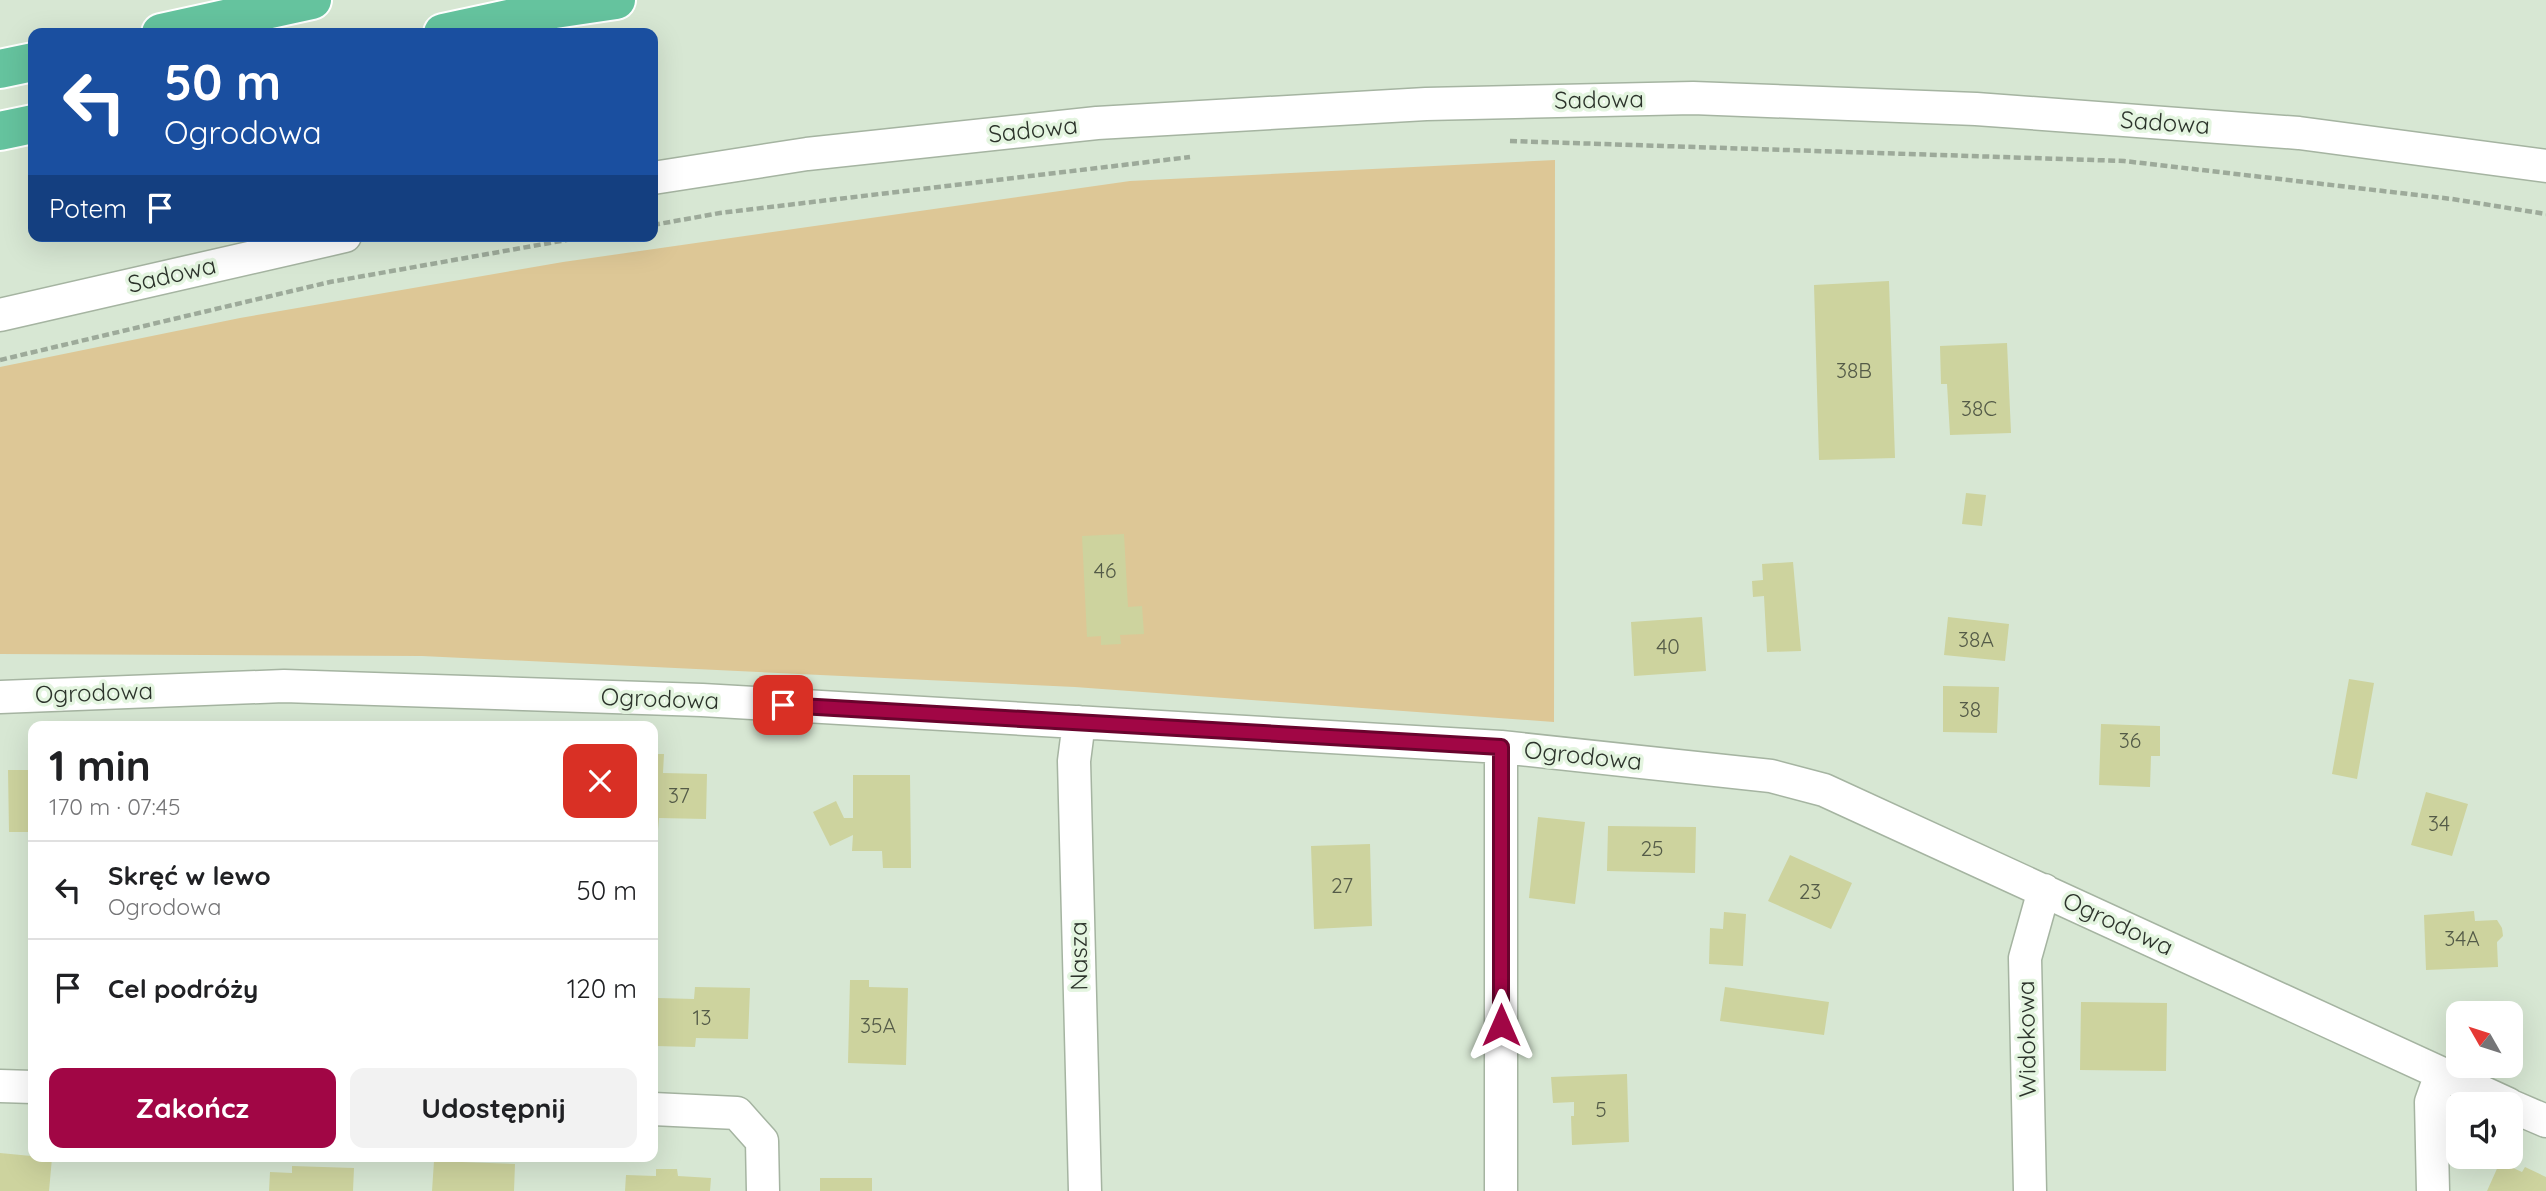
<!DOCTYPE html>
<html lang="pl">
<meta charset="utf-8">
<style>
body{margin:0;font-family:Quicksand,sans-serif;background:#f2f2f2;color:#202124;height:100vh;display:flex;flex-direction:column;font-size:26px;white-space:nowrap}
*{box-sizing:border-box;margin:0}
p{font-size:23px;color:#757577}
.icon{flex:none;width:38px;height:38px;fill:none;stroke:currentColor;stroke-width:2;stroke-linecap:round;stroke-linejoin:round}
.map{position:relative;flex:1;overflow:hidden}
.details{position:absolute;left:28px;top:721px;width:630px;height:441px;display:flex;flex-direction:column;background:#fff;border-radius:14px;box-shadow:0 7px 28px #0002}
.details>*{flex:none}
.hud{position:absolute;left:28px;top:28px;width:630px;height:214px;border-radius:14px;box-shadow:0 7px 28px #0002;background:#1a4fa0;color:#fff;overflow:hidden}
.needle{width:46px;rotate:309deg}
.buttons{position:absolute;left:2446px;top:1001px;display:grid;gap:14px}
.buttons a{display:grid;place-items:center;width:77px;height:77px;border-radius:14px;background:#fff;box-shadow:0 7px 28px #0002;font-size:35px}
.pin{position:absolute;display:grid;place-items:center;width:60px;height:60px;color:#fff;margin:-30px;border-radius:14px;box-shadow:0 4px 10px #0006}
.me{position:absolute;width:77px;margin:-38px;rotate:0deg;stroke-linejoin:round;filter:drop-shadow(0 0 5px #0008)}
.turn{display:flex;align-items:center;gap:24px;height:147px;padding:0 21px;font-size:32px}
.turn .icon{width:91px;height:91px;stroke-width:2.5}
.turn b{display:block;font-size:49px;line-height:60px}
.then{display:flex;align-items:center;height:66px;padding:0 21px;background:#0003;gap:14px;font-size:26px}
.round{display:grid;place-items:center;flex:none;width:74px;height:74px;border-radius:14px;background:#f2f2f2}
.headline{display:flex;align-items:center;justify-content:space-between;height:119px;padding:0 21px}
h1{font-size:42px;font-weight:700;line-height:52px}
.button{display:flex;gap:14px;margin-top:auto;padding:14px 21px}
.button a{flex:1;height:80px;border-radius:14px;background:#a10645;color:#fff;font-size:28px;font-weight:700;line-height:80px;text-align:center}
.button a+a{background:#f2f2f2;color:#202124}
ul{padding:0;list-style:none}
li{display:flex;align-items:center;gap:21px;height:98px;padding:0 21px;border-top:2px solid #e0e0e0}
li div{flex:1}
li b{display:block;font-size:26px}
li em{font-style:normal}
.map>svg:first-child{display:block}
.green{fill:#ddc796}
.building{fill:#cdd39e}
.lines{fill:none;stroke-linecap:round;stroke-linejoin:round}
.minor-casing{stroke:#a5b4a1;stroke-width:35}
.motorway-casing{stroke:#fff;stroke-width:42}
.path{stroke:#9daa9a;stroke-width:4.5;stroke-dasharray:7 3.5;stroke-linecap:butt}
.minor{stroke:#fff;stroke-width:32}
.motorway{stroke:#65c39e;stroke-width:38}
.route-casing{stroke:#69042d;stroke-width:18}
.route{stroke:#a10645;stroke-width:12}
.labels{text-anchor:middle;stroke-width:7;stroke-linejoin:round;paint-order:stroke}
.number-label{font-size:21px;fill:#545b48}
.street-label{font-size:24px;fill:#2c332b;stroke:#e4f5e0}
</style>
<div class="map">
<svg width="2546" height="1191" viewBox="0 0 2546 1191">
<rect width="100%" height="100%" fill="#d7e7d3"/>
<!-- green -->
<path class="green" d="M1555,160L1554,722L1075,687L422,656L0,654V367L240,318L563,262L1130,181Z"/>
<!-- building -->
<path class="building" d="M1889,281L1895,458L1819,460L1814,285Z
M2007,343L2011,433L1950,435L1947,384H1941L1940,346Z
M1966,493L1986,495L1982,526L1962,524Z
M1124,534L1128,607L1142,606L1144,634L1120,635L1121,644L1101,645V636L1087,637L1082,536Z
M1793,562L1801,651L1767,652L1764,596L1753,597L1752,581L1763,580L1762,564Z
M1702,617L1706,671L1634,676L1631,622Z
M1948,617L2009,624L2005,661L1944,655Z
M2349,679L2374,683L2357,779L2332,774Z
M1943,686L1999,687L1997,733L1943,732Z
M2101,724L2160,726V756H2151L2150,787L2099,785Z
M653,754H664L663,773L707,774L706,819L659,818L658,830H653Z
M8,770H33V832H9Z
M853,775H910L911,868H883L882,851H852L853,835L830,846L813,812L836,801L844,818H853Z
M2426,792L2468,804L2452,856L2411,845Z
M1538,817L1585,822L1575,904L1529,898Z
M1608,826L1696,827L1695,873L1607,871Z
M1370,844L1372,926L1314,929L1311,846Z
M1790,855L1852,883L1831,929L1768,901Z
M2474,911L2475,921L2497,920L2502,928L2503,936L2497,942L2498,967L2426,970L2424,915Z
M1724,912L1746,914L1743,966L1709,964L1710,928L1723,929Z
M850,980H869V987L908,988L906,1065L848,1063Z
M695,987L750,988L748,1039L696,1038L695,1047L655,1046L657,998L694,999Z
M1725,987L1829,1002L1824,1035L1720,1021Z
M2081,1002L2167,1003L2166,1071L2080,1070Z
M1627,1074L1629,1142L1572,1145L1571,1116H1574V1102L1553,1103L1551,1077Z
M0,1153L52,1158L49,1191H0Z
M434,1161L515,1164L514,1191H432Z
M2500,1162L2522,1172L2525,1167L2546,1177V1191H2487Z
M292,1166L354,1168L353,1191H269L270,1172L292,1173Z
M656,1169H677L678,1176L711,1178L710,1191H625L626,1175L656,1176Z
M820,1178H872V1191H820Z"/>
<g class="lines">
<defs>
<path id="minor" d="M653,178L807,154L1097,123L1426,104L1693,98L1976,109L2299,133L2546,166
M0,315L345,236
M0,697L284,686L702,700L1501,747L1771,776L1824,790L2508,1104
M1079,722L1074,761L1085,1191
M0,1086L33,1087
M2511,1106L2546,1121
M653,1109L737,1113L762,1141L763,1191
M1501,1191V747
M2030,1191L2025,958L2044,890
M2433,1191L2431,1102L2441,1074"/>
<path id="motorway" d="M161,33L312,0
M443,33L555,9L616,0
M0,69L33,62
M0,131L33,124"/>
</defs>
<!-- minor casing -->
<use href="#minor" class="minor-casing"/>
<!-- motorway casing -->
<use href="#motorway" class="motorway-casing"/>
<!-- path -->
<path class="path" d="M1510,141L2124,161L2452,199L2546,214
M653,225L720,213L1190,157
M0,360L330,282L589,236"/>
<!-- minor -->
<use href="#minor" class="minor"/>
<!-- motorway -->
<use href="#motorway" class="motorway"/>
</g>
<g class="lines">
<defs>
<path id="route" d="M783,705L1501,747V1025"/>
</defs>
<!-- route casing -->
<use href="#route" class="route-casing"/>
<!-- route -->
<use href="#route" class="route"/>
</g>
<g class="labels">
<!-- number labels -->
<g class="number-label">
<text x="1854" y="378">38B</text>
<text x="1979" y="416">38C</text>
<text x="1105" y="578">46</text>
<text x="1976" y="647">38A</text>
<text x="1668" y="654">40</text>
<text x="1970" y="717">38</text>
<text x="2130" y="748">36</text>
<text x="679" y="803">37</text>
<text x="2439" y="831">34</text>
<text x="1652" y="856">25</text>
<text x="1342" y="893">27</text>
<text x="1810" y="899">23</text>
<text x="2462" y="946">34A</text>
<text x="702" y="1025">13</text>
<text x="878" y="1033">35A</text>
<text x="1601" y="1117">5</text>
</g>
<!-- street labels -->
<g class="street-label">
<text transform="translate(1599 100) rotate(-1)" y="8">Sadowa</text>
<text transform="translate(2165 123) rotate(4)" y="8">Sadowa</text>
<text transform="translate(1033 130) rotate(-6)" y="8">Sadowa</text>
<text transform="translate(172 275) rotate(-13)" y="8">Sadowa</text>
<text transform="translate(94 693) rotate(-2)" y="8">Ogrodowa</text>
<text transform="translate(660 699) rotate(2)" y="8">Ogrodowa</text>
<text transform="translate(1583 756) rotate(6)" y="8">Ogrodowa</text>
<text transform="translate(2118 924) rotate(25)" y="8">Ogrodowa</text>
<text transform="translate(1079 956) rotate(-91)" y="8">Nasza</text>
<text transform="translate(2027 1039) rotate(-91)" y="8">Widokowa</text>
</g>
</g>
</svg>
<div class="buttons">
<a><svg class="needle" viewBox="-14 -14 28 28"><path d="M0-13l5 13h-10z" fill="#e53935"/><path d="M0 13l5-13h-10z" fill="#757577"/></svg></a>
<a><svg class="icon" aria-label="sound" viewBox="0 0 24 24"><path d="M4 9h4l5-4v14l-5-4H4zM17 9q2 3 0 6"/></svg></a>
</div>
<div class="pin" style="left:783px;top:705px;background:#d93025"><svg class="icon" aria-label="arrive" viewBox="0 0 24 24"><path d="M6 21V4h12l-3 4 3 4H6"/></svg></div>
<svg class="me" style="left:1501px;top:1025px" viewBox="-20 -20 40 40"><path d="M0-17L14 15 0 8-14 15z" fill="#a10645" stroke="#fff" stroke-width="4"/></svg>
<div class="hud">
<div class="turn"><svg class="icon" aria-label="left" viewBox="0 0 24 24"><path d="M17 20v-9H6M10 6l-5 5 5 5"/></svg><div><b>50 m</b>Ogrodowa</div></div>
<div class="then">Potem<svg class="icon" aria-label="arrive" viewBox="0 0 24 24"><path d="M6 21V4h12l-3 4 3 4H6"/></svg></div>
</div>
<section class="details">
<div class="headline"><div><h1>1 min</h1><p>170 m · 07:45</p></div><a class="round" style="background:#d93025;color:#fff"><svg class="icon" aria-label="close" viewBox="0 0 24 24"><path d="M6 6l12 12M18 6L6 18"/></svg></a></div>
<ul>
<li><svg class="icon" aria-label="left" viewBox="0 0 24 24"><path d="M17 20v-9H6M10 6l-5 5 5 5"/></svg><div><b>Skręć w lewo</b><p>Ogrodowa</p></div><em>50 m</em></li>
<li><svg class="icon" aria-label="arrive" viewBox="0 0 24 24"><path d="M6 21V4h12l-3 4 3 4H6"/></svg><div><b>Cel podróży</b></div><em>120 m</em></li>
</ul>
<div class="button"><a>Zakończ</a><a>Udostępnij</a></div>
</section>
</div>
